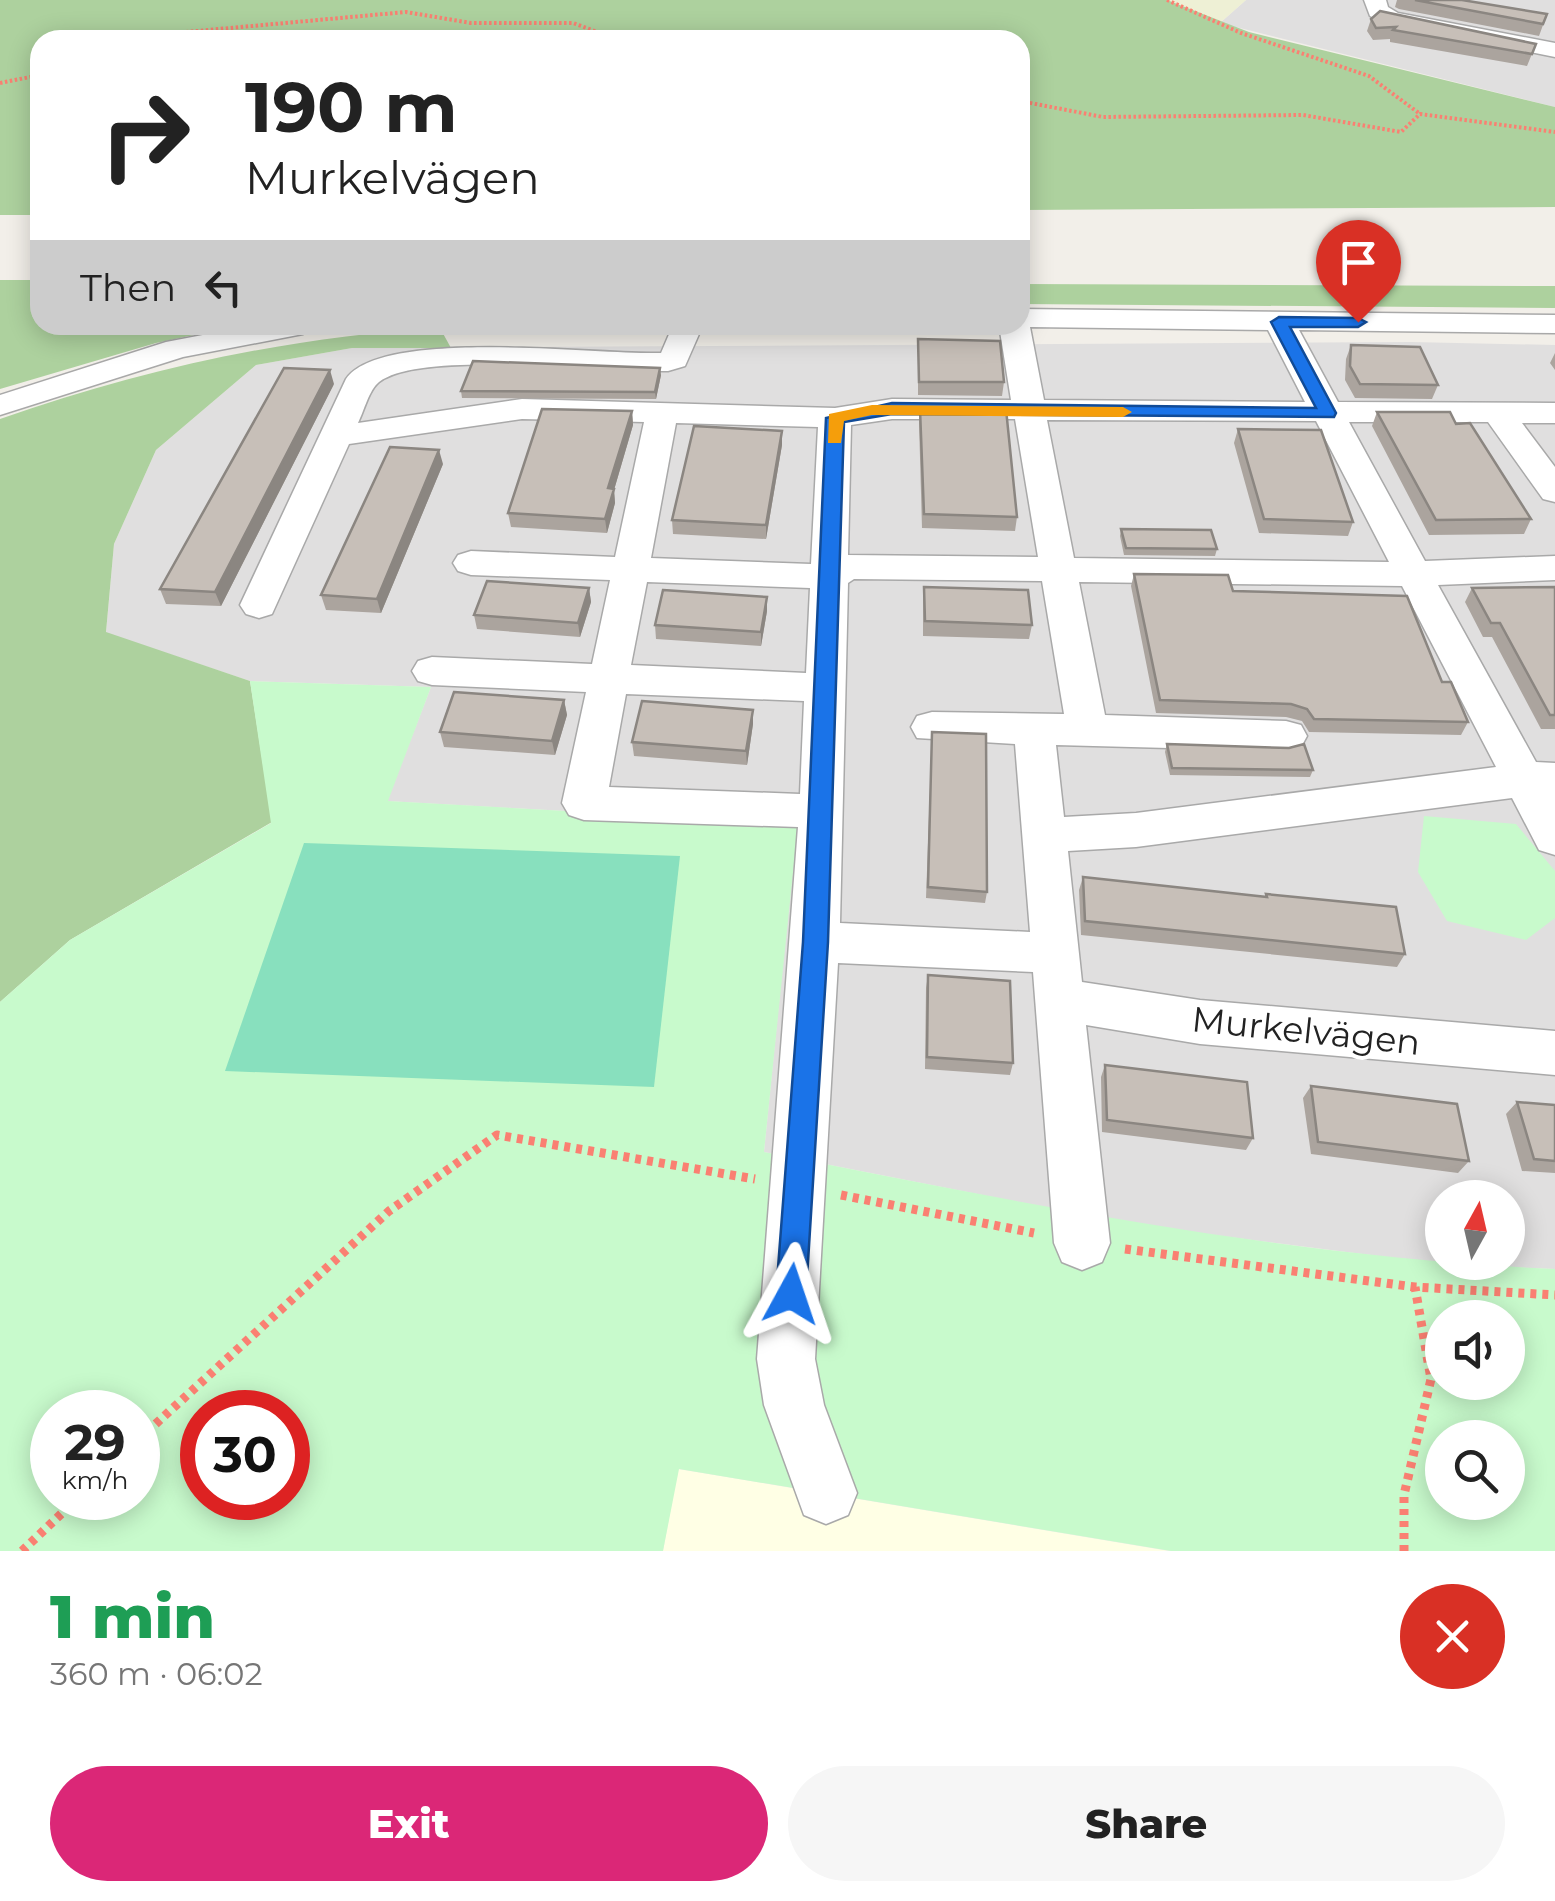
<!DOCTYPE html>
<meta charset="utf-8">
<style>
body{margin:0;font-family:Montserrat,sans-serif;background:#f6f6f6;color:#222;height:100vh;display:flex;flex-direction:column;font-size:38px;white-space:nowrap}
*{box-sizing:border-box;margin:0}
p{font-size:32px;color:#767676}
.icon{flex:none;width:55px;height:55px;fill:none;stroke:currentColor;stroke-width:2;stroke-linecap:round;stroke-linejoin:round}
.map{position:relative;height:1551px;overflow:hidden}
.details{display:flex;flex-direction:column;background:#fff;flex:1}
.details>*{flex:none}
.hud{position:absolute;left:30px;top:30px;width:1000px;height:305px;border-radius:30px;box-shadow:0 5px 25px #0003;background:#fff;color:#222;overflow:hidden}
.needle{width:65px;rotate:8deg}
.fabs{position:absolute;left:1425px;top:1180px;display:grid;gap:20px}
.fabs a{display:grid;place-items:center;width:100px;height:100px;border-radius:50%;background:#fff;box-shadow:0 5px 25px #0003;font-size:50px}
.speed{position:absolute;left:30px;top:1390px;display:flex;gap:20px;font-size:50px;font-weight:700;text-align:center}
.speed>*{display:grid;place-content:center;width:130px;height:130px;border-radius:50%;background:#fff;box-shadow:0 5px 25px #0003;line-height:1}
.speed small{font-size:25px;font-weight:400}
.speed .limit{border:15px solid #d22;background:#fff;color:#111}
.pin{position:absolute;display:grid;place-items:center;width:85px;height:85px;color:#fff;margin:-102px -42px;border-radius:50% 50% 50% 0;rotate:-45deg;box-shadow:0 0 10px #0007}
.pin .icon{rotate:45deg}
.me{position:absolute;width:110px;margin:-55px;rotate:5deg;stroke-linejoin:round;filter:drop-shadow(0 0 8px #0008)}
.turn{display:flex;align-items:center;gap:35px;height:210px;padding:0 50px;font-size:45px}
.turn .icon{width:130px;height:130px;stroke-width:2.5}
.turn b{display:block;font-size:70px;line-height:85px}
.then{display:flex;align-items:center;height:95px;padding:0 50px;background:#0003;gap:20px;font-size:38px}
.round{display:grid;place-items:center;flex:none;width:105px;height:105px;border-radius:52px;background:#f6f6f6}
.head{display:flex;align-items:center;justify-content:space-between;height:170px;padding:0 50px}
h1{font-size:60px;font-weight:800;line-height:75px;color:#1e9e55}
.cta{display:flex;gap:20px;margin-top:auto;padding:20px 50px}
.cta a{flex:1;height:115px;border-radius:60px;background:#db2777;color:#fff;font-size:40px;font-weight:800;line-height:115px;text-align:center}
.cta a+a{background:#f6f6f6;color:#222}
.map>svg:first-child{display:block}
.residential{fill:#e0dfdf;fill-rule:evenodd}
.education{fill:#ffffe5}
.farmland{fill:#eef0d5}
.forest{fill:#add19e}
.park{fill:#c8facc;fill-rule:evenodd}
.pitch{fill:#88e0be}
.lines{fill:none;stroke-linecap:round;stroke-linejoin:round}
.minor-casing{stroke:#a9a9a9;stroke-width:3}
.path-far1{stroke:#fa8072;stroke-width:4;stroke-dasharray:2.5 2.5;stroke-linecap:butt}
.path{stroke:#fa8072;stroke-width:9;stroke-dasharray:6 6;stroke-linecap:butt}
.minor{fill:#fff;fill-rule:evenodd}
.wall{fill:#aba49e}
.shaded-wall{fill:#8b8681}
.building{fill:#c7bfb8;stroke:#8b8681;stroke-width:2.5}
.route{fill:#1a73e8;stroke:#114b97;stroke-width:2.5}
.slow{fill:#f59e0b}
.labels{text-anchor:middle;stroke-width:8;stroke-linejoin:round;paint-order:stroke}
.street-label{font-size:35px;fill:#222;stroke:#fff}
</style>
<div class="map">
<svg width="1555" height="1551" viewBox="0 0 1555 1551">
<rect width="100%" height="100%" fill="#f2efe9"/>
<!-- residential -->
<path class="residential" d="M1246,0H1555V107L1220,23Z
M1411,342L1555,345V1269L1441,1264L1135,1225L764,1152L797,824L387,801L431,687L250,681L106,633L114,544L156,450L256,365L352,348ZM1442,1198H1508V1262H1442Z"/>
<!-- education -->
<path class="education" d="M678,1469L1169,1551H663Z"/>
<!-- farmland -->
<path class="farmland" d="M1167,0H1246L1220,23Z"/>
<!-- forest -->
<path class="forest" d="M0,0H1167L1249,32L1555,107V207L1020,210V40H40V215H0Z
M0,280H40V325H241L156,343L0,389Z
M1020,284L1555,286V308L1020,304Z
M440,328L451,348H352L256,365L156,450L114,544L106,632L250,681L272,822L70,940L0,1002V419C143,369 288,337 440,328Z"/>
<!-- park -->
<path class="park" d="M250,681L431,687L388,801L798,824L764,1152C1026,1204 1288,1257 1555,1269V1551H1171L679,1469L663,1551H0V1002L70,940L271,823ZM1442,1318H1508V1382H1442ZM52,1412H138V1498H52ZM202,1412H288V1498H202ZM1442,1438H1508V1502H1442Z
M1424,816L1516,824L1555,871V918L1526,940L1447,921L1418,872Z"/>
<!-- pitch -->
<path class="pitch" d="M304,843L680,856L654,1087L225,1071Z"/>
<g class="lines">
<defs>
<path id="minor" d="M1364,0H1386L1388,7L1398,13L1555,43V57L1384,23L1370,16Z
M1020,309L1555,315V333L1299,330L1338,402L1555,403V423H1522L1555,467V502L1543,499L1488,422H1349L1425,561L1555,556V580L1438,585L1536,762L1555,763V855L1539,850L1512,798L1136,847L1068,851L1082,982L1200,1000L1555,1031V1075L1200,1044L1086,1025L1110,1243L1102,1262L1082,1270L1062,1262L1054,1243L1033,972L838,963L815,1359L824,1405L857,1493L848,1515L826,1524L804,1515L764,1405L757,1359L798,827L584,820L569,815L562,803L586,692L432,685L418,681L412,671L418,661L432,657L592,664L610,580L471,575L458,571L453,563L458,555L471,551L615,557L644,422L522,419L349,444L272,614L259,618L246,614L240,605L346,379C382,327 598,355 661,353L673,325H703L685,366L668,371C607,373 421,349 379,382C369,390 364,411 358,423L522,399L835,408L892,399L1011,400L999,325H1020ZM1030,327L1268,330L1305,402L1044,400ZM892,419H1015L1038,557L848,555L851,425ZM1047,420L1316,421L1389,562L1074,558ZM676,423L818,427L811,564L651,558ZM854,579L1042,581L1064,714L932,712L917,716L911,727L917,738L1015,744L1030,932L840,923L848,583ZM647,582L810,588L806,673L631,665ZM1079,582L1402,586L1496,767L1136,813L1064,817L1056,745L1286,751L1301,747L1307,736L1301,725L1286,721L1105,715ZM626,694L804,701L800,794L609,787Z
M255,325H318L303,334L183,357L0,415V395L166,342Z"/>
</defs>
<!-- minor casing -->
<use href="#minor" class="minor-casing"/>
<!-- path-far1 -->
<path class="path-far1" d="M1167,0L1241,33L1369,76L1420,114
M147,40L164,34L406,12L471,23H573L619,40
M0,83L40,75
M1020,101L1103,117L1303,115L1401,132L1420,114L1555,132"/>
<!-- path -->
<path class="path" d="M841,1195L1034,1233
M1125,1249L1415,1287L1555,1295
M138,1440L389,1211L497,1135L755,1179
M22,1551L78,1498
M1404,1551V1495L1431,1379L1415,1287"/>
<!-- minor -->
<use href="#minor" class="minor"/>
</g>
<!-- wall -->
<path class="wall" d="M1397,0H1462L1547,14L1539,36L1399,9L1395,7Z
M1371,19L1536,44L1527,66L1390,42V39L1373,40L1367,31Z
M918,339L1004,382L1002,396L918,395Z
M1351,345L1438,385L1432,399L1355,398L1345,380L1346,359Z
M1555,353V370L1550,363Z
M661,375L656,399L462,398L461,391Z
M334,384L221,606L166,604L160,589Z
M920,409L1017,517L1015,531L922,528L919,423Z
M632,411L633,425L614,490L615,503L607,533L511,527L508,513Z
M1377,412L1456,424L1531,519L1524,534L1429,535L1372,426Z
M1238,429L1353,522L1348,536L1259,533L1234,443Z
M782,431V445L766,539L673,534L672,520Z
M443,464L381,613L326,610L321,595L365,503Z
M1121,529L1217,549L1215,556L1124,555L1120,536Z
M1134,574L1233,591L1442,682L1468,722L1461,735L1309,732L1302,721L1286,717L1156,713L1131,586Z
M924,587L1032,625L1029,639L923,636V601Z
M1555,587V729H1541L1492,637H1483L1465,602L1472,588Z
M589,588L591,602L580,637L477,629L474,615Z
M767,611L761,646L656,639L655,625Z
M564,700L567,715L555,755L444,747L440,732Z
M753,710V724L747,765L634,756L632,742Z
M932,732L987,892L985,903L926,898Z
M1167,744L1313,770L1310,777L1170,775L1165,752Z
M1083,877L1265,897L1266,894L1405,954L1397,967L1081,935L1079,890Z
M928,975L1013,1063L1010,1075L925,1069L926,988Z
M1105,1065L1253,1138L1246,1150L1102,1132L1101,1077Z
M1311,1086L1469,1161L1458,1173L1311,1154L1303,1098Z
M1517,1102L1555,1105V1173L1522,1171L1506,1114Z"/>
<!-- shaded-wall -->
<path class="shaded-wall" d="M660,368L661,375L656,399L655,392Z
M330,370L334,384L221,606L215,592Z
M632,411L633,425L614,490L615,503L607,533L605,519L608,488Z
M782,431V445L766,539V525Z
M439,450L443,464L381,613L377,599Z
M589,588L591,602L580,637L578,623Z
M767,597V611L761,646V632Z
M564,700L567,715L555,755L552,741Z
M753,710V724L747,765L746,751Z"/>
<!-- building -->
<path class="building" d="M1415,0H1462L1547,14L1543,24Z
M1380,11L1536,44L1532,54L1393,30L1396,27L1376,28L1371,19Z
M918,339L1000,341L1004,382H919Z
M1351,345L1420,347L1438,385L1360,384L1350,366Z
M473,361L660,368L655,392L461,391Z
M284,368L330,370L215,592L160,589Z
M542,409L632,411L608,488L614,489L605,519L508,513Z
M920,409H1006L1017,517L924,514Z
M1377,412H1450L1456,424L1470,423L1531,519L1436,520Z
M694,426L782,431L766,525L672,520Z
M1238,429L1321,430L1353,522L1264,519Z
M390,447L439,450L377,599L321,595Z
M1121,529L1211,530L1217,549L1126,548Z
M1134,574L1228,575L1233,591L1407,596L1442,682H1451L1468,722L1314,719L1307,709L1291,704L1160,700Z
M487,581L589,588L578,623L474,615Z
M924,587L1028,590L1032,625L925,621Z
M1555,587V715H1550L1500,623H1491L1472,588Z
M663,590L767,597L761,632L655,625Z
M454,692L564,700L552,741L440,732Z
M642,701L753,710L746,751L632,742Z
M932,732L986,734L987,892L928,887Z
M1167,744L1289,748L1304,744L1313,770L1172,768Z
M1083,877L1267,897L1266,894L1396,907L1405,954L1085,921Z
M928,975L1010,981L1013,1063L927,1057Z
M1105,1065L1247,1082L1253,1138L1107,1120Z
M1311,1086L1457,1104L1469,1161L1318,1142Z
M1517,1102L1555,1105V1161L1534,1159Z"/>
<!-- route -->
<path class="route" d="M1279,317L1358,318L1366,322L1358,327H1290L1336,413L1334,417L892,414L844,422L828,942L806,1294L802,1304L791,1309L780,1304L776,1294L803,942L826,418L892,403L1316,408L1271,322Z"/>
<!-- slow -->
<path class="slow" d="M872,405L1123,407L1132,412L1123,417L872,415L844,421L841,443H828L829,414Z"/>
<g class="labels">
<!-- street labels -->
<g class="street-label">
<text transform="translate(1306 1031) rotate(6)" y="12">Murkelvägen</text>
</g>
</g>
</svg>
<div class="fabs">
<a><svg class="needle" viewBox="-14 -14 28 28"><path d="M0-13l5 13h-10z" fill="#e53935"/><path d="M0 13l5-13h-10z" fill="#767676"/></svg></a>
<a><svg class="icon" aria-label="sound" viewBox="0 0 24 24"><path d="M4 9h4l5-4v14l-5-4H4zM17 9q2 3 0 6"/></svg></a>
<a><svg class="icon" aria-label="search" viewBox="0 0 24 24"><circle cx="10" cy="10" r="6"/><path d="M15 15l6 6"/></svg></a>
</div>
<div class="speed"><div>29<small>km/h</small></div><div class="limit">30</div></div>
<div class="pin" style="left:1358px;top:322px;background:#d93025"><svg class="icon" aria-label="arrive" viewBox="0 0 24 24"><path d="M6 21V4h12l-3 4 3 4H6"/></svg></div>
<svg class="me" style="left:791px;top:1294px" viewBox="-20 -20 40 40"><path d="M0-17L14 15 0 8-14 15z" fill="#1a73e8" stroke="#fff" stroke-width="4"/></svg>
<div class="hud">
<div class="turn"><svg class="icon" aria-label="right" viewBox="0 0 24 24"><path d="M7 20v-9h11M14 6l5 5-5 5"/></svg><div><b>190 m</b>Murkelvägen</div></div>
<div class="then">Then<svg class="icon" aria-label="left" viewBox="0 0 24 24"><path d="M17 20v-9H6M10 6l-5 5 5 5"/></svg></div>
</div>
</div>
<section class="details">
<div class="head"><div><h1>1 min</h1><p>360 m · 06:02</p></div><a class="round" style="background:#d93025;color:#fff"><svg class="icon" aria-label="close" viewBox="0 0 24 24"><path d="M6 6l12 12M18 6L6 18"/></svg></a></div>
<div class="cta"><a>Exit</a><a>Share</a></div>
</section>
